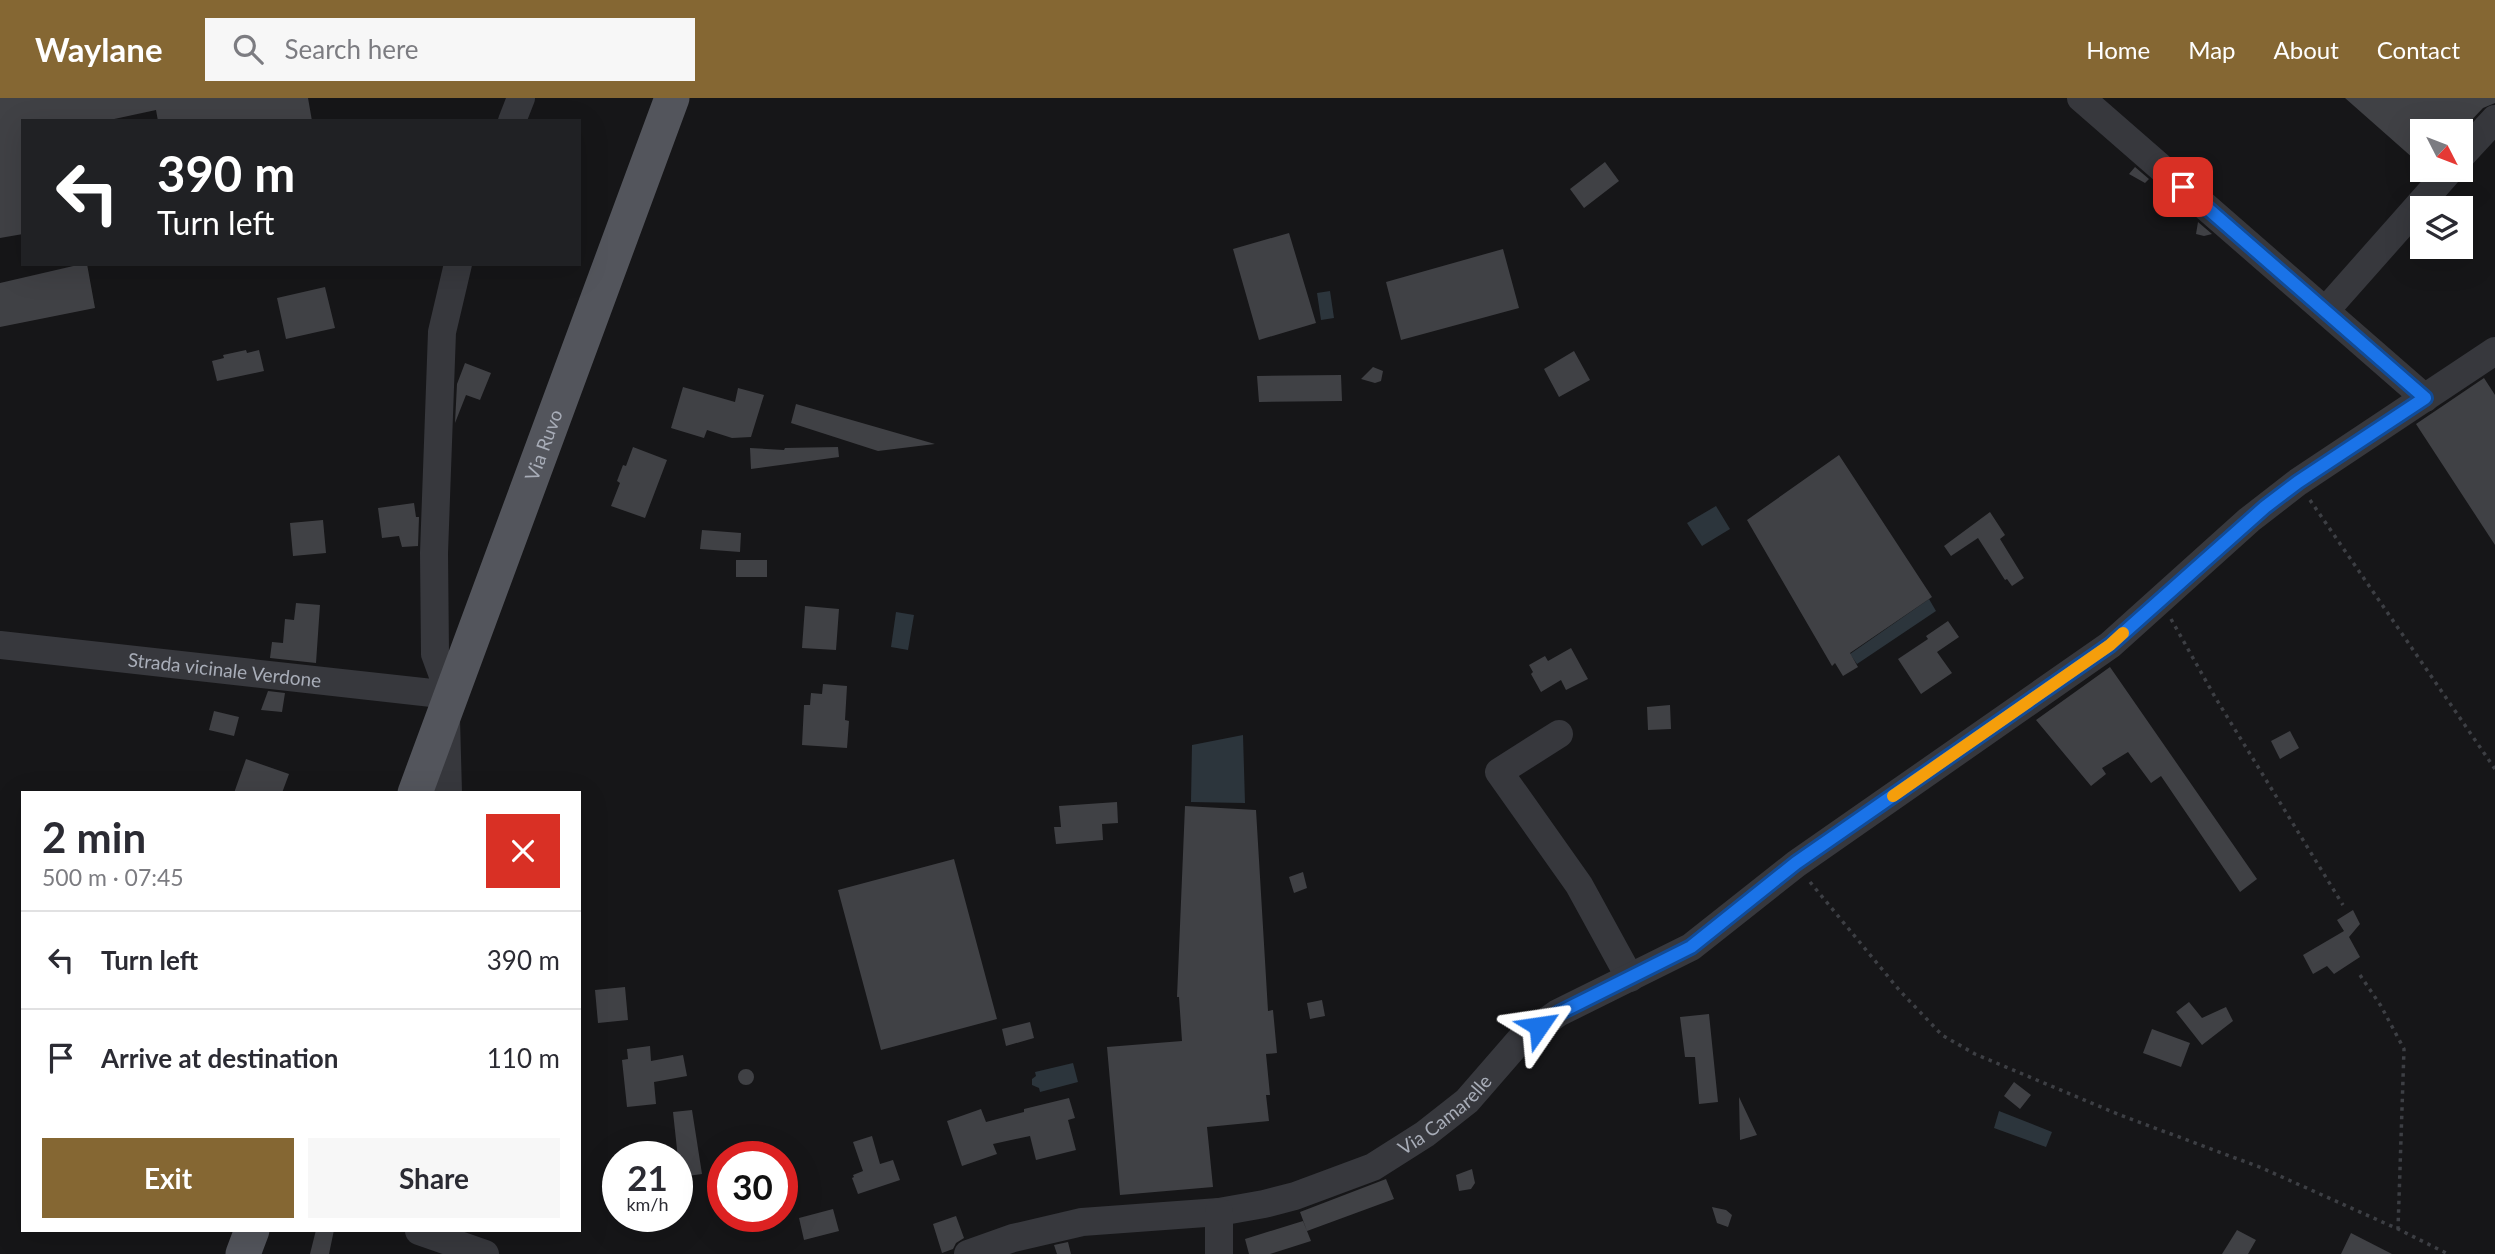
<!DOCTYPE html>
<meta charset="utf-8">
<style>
body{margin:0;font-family:Lato,sans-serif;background:#f7f7f7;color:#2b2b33;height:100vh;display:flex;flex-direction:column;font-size:26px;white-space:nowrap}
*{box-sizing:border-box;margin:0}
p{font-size:23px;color:#7c7c81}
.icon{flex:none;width:38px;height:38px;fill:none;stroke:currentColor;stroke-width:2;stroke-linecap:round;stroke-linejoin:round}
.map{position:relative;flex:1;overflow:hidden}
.side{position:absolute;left:21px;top:693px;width:560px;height:441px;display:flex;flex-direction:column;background:#fff;border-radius:0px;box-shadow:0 7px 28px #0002}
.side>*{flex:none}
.top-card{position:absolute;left:21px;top:21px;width:560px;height:147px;border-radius:0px;box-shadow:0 7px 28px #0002;background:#202124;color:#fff;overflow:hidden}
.needle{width:46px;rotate:132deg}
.buttons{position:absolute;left:2410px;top:21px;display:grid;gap:14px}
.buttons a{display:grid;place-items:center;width:63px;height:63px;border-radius:0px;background:#fff;box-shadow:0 7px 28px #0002;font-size:35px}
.speed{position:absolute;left:602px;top:1043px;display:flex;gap:14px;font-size:35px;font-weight:700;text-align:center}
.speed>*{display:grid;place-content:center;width:91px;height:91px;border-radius:50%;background:#fff;box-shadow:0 7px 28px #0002;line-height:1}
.speed small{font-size:18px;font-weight:400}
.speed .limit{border:10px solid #d22;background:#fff;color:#111}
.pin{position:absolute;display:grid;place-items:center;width:60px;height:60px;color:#fff;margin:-30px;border-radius:14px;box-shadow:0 4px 10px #0006}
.me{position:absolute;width:77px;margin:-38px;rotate:58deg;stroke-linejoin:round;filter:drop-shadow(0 0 5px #0008)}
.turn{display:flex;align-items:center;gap:24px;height:147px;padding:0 21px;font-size:32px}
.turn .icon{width:91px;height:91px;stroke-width:2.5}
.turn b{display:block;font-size:49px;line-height:60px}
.round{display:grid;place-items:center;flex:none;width:74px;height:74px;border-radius:0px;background:#f7f7f7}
.headline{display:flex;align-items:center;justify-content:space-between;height:119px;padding:0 21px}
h1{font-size:42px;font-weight:700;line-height:52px}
.primary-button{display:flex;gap:14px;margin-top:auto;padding:14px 21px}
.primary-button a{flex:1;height:80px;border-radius:0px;background:#856733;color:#fff;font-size:28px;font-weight:700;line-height:80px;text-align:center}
.primary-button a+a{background:#f7f7f7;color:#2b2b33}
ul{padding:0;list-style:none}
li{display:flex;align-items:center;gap:21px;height:98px;padding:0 21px;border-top:2px solid #e1e1e2}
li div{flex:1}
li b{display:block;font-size:26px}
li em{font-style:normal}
header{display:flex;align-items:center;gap:42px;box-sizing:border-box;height:98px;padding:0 35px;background:#856733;color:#fff}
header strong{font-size:33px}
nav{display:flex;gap:38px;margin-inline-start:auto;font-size:24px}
.search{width:490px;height:63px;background:#f7f7f7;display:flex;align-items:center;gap:18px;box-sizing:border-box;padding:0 24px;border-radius:0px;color:#7c7c81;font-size:26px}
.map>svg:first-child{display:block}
.water{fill:#2c353c}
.building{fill:#404145}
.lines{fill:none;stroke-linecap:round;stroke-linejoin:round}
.path{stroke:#3d3f44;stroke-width:3.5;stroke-dasharray:3.5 5;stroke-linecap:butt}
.minor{stroke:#37383d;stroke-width:28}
.major{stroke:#53555c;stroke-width:35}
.route-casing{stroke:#114b97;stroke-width:18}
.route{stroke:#1a73e8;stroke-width:12}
.slow{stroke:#f59e0b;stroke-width:12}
.labels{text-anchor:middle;stroke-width:5;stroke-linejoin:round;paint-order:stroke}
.street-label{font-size:19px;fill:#a8adb8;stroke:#111113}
</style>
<header>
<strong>Waylane</strong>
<div class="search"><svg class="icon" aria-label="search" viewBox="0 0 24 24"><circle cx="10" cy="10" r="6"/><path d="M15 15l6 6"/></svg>Search here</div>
<nav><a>Home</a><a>Map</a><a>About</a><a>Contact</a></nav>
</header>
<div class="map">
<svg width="2495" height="1156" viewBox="0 0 2495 1156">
<rect width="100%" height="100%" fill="#161618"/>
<!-- water -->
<path class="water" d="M1330,193L1334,220L1321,222L1317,195Z
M1716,408L1730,431L1702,448L1687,425Z
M1929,501L1936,513L1857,566L1850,556Z
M896,514L914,517L908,552L891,549Z
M1243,637L1245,705L1191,704L1192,647Z
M1073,965L1078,984L1040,994L1039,990L1032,987V981L1036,978L1035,974Z
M1999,1013L2052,1034L2046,1049L1994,1030Z"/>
<!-- building -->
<path class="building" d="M0,0H308L312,23H158L156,12L105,23H23V136L0,140Z
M2345,0H2495V5L2483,10L2460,34L2422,33V68Z
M1605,64L1619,83L1584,110L1570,91Z
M2135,69L2149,81L2145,85L2129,76Z
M2198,124L2212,136L2204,138L2196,136Z
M1289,135L1316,225L1259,242L1233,151Z
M1503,151L1519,210L1401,242L1386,184Z
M82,166H87L95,210L0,229V185Z
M325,189L335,230L286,241L277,200Z
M246,252L247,255L259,252L264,273L217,283L212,263L224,260L223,257Z
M1574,253L1590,282L1559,299L1544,271Z
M465,265L491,275L480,302L466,297L455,325L457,286Z
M1373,269L1383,273L1381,283L1375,285L1361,281Z
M1341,277L1342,303L1259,304L1257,278Z
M2484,280L2495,297V447L2416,326Z
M683,289L735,304L738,290L764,297L751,339L732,340L707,332L704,340L671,330Z
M796,306L935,346L878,353L791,325Z
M633,349L667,362L645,420L611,408L620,385L617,383L623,367L626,368Z
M838,349L839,359L751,371L750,350L784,352L785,350Z
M1839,357L1932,499L1850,555L1858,569L1843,578L1835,565L1832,568L1747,422Z
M414,405L416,419H419L418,448L402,449L399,438L382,440L378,410Z
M1990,414L2005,437L2000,441L2024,480L2012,488L2007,481L2005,482L1978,440L1951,458L1944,448Z
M323,422L326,455L293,458L290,425Z
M702,432L741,435L740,454L700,451Z
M736,462H767V479H736Z
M296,505L320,507L316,565L270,560L272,544L283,545L285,521L294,522Z
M805,508L839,511L836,552L802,550Z
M1948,523L1959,539L1937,554L1952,575L1921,596L1898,561L1928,541L1926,538Z
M1571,550L1588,581L1566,592L1561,582L1541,594L1531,576L1533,574L1529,567L1545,558L1548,563Z
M2110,569L2257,781L2240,794L2161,678L2151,685L2128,654L2102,670L2106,676L2091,688L2036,622Z
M823,586L847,588L845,622L849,623L847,650L802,647L804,607H810L811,595L822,596Z
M268,593L285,595L282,614L261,612Z
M1670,607L1671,631L1648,632L1647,609Z
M214,613L239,619L234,638L209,632Z
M2290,633L2299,650L2280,661L2271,643Z
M246,661L289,676L282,695H234Z
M1117,704L1118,725L1102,726L1103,742L1056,746L1054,729H1061L1059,708Z
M1185,708L1256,712L1268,913L1273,912L1277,955L1266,956L1270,997H1266L1269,1023L1207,1029L1213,1089L1120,1097L1107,949L1182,943L1179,899H1177Z
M954,761L997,921L881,952L838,792Z
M1303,774L1307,790L1294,795L1289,779Z
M2353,812L2360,826L2349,839L2360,859L2334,876L2327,868L2313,876L2303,857L2344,833L2337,822Z
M625,889L628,922L598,925L595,892Z
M1322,902L1325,918L1310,921L1307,905Z
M2189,904L2202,920L2226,909L2233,923L2202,947L2176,914Z
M1709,916L1718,1004L1699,1006L1695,959H1685L1680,919Z
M1030,924L1034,940L1006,948L1002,931Z
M2152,931L2190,945L2181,969L2143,955Z
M650,948L651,963L683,957L687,978L654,984L656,1006L627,1009L622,962L628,961L627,951Z
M738 979a8 8 0 1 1 16 0a8 8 0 1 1-16 0Z
M2014,984L2031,997L2020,1011L2004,998Z
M1739,999L1757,1037L1740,1042Z
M1069,1000L1075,1020L1068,1022L1076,1052L1036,1062L1030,1038L993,1046L997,1056L962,1068L947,1023L981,1011L986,1024L1024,1014V1011Z
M692,1012L702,1076L680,1079L673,1014Z
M872,1038L880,1066L893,1062L900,1082L858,1096L852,1080L854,1079L853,1077L863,1073L853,1044Z
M1472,1071L1475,1085L1471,1091L1459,1093L1456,1077Z
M1386,1081L1394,1101L1307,1133L1300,1114Z
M1712,1109L1726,1112L1732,1117L1728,1129L1717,1125Z
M833,1111L839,1133L804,1142L799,1120Z
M956,1118L964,1140L956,1145L953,1151L942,1155L933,1126Z
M1303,1123L1311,1143L1270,1156H1249L1245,1141Z
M316,1132H334L329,1156H310Z
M2237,1132L2256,1142L2248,1156H2222Z
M2351,1135L2392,1156H2341Z
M1068,1144L1071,1156H1057L1054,1147Z"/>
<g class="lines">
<!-- path -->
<path class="path" d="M2310,402L2495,671
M2171,521L2215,599L2343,807
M1810,784L1900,893L1942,937L1975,956L2120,1017L2262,1070L2398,1131L2448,1156
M2360,877L2381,908L2404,951L2398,1131"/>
<!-- minor -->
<g class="minor">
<path d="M2081,0L2425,300"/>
<path d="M512,23L521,0"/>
<path d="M2460,59L2495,21"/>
<path d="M2326,212L2450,72"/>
<path id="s1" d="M0,547L450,597L435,556L434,455L442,234L458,166"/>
<path d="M446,621L448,695"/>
<path d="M1559,636L1499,674L1579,787L1630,880"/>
<path d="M419,1133L485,1156"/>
<path id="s2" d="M968,1156L1013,1140L1082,1124L1219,1114L1264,1106L1295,1098L1373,1069L1425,1036L1467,1003L1520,942L1558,915L1691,849L1796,766L2110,547L2249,422L2298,384L2495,253"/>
<path d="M1219,1156V1114"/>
</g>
<!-- major -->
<g class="major">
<path id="s3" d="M415,695L672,0"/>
<path d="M243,1156L252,1132"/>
</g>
</g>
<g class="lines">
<defs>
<path id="route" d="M1539,928L1559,915L1691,849L1796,765L2110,547L2265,409L2298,384L2425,300L2183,89"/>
</defs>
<!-- route casing -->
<use href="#route" class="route-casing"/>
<!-- route -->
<use href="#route" class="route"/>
<!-- slow -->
<path class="slow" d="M1893,698L2110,547L2123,535"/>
</g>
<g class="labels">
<!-- street labels -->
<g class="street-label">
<text dy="7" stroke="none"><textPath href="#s3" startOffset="371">Via Ruvo</textPath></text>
<text dy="7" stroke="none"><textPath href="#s1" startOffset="226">Strada vicinale Verdone</textPath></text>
<text dy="7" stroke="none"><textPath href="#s2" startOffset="506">Via Camarelle</textPath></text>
</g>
</g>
</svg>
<div class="buttons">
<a><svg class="needle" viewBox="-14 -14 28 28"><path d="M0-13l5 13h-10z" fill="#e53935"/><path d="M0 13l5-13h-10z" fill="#7c7c81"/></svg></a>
<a><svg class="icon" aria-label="layers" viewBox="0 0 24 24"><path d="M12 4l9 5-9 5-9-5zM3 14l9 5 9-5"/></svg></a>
</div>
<div class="speed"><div>21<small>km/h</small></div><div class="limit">30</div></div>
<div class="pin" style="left:2183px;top:89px;background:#d93025"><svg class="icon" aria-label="arrive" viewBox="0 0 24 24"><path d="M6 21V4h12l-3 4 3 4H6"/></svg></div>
<svg class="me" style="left:1539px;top:928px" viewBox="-20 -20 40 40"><path d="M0-17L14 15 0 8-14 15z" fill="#1a73e8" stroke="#fff" stroke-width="4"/></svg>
<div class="top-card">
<div class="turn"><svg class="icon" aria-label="left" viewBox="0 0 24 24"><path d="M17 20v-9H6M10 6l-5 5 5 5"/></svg><div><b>390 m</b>Turn left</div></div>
</div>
<section class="side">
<div class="headline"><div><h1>2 min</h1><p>500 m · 07:45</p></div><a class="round" style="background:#d93025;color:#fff"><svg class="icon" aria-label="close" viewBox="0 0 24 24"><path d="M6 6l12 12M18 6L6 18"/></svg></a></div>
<ul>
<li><svg class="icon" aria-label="left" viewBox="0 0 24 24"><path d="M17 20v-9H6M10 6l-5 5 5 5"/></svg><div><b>Turn left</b></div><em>390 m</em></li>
<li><svg class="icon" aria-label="arrive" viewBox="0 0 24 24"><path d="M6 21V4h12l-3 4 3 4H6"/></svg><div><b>Arrive at destination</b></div><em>110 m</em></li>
</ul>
<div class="primary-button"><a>Exit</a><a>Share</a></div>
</section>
</div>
